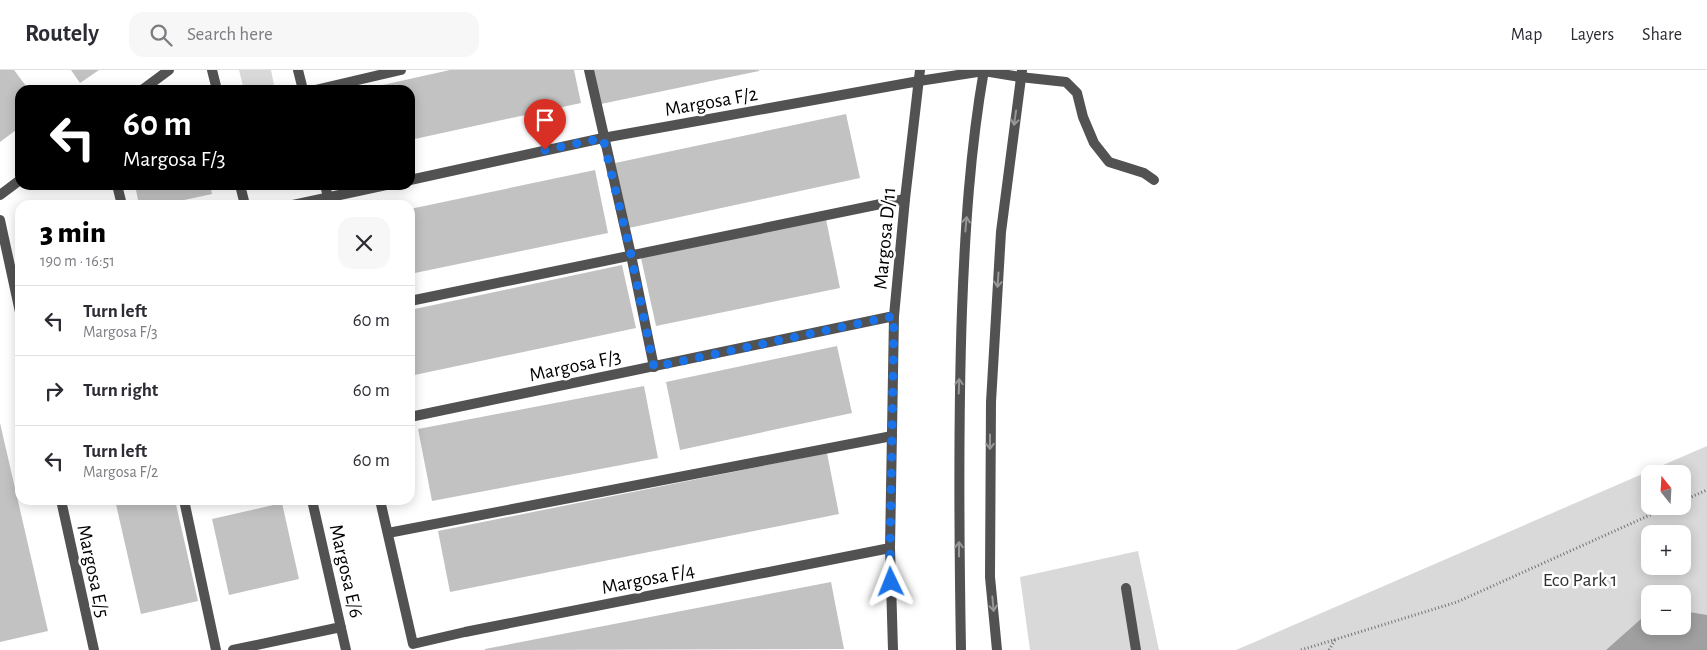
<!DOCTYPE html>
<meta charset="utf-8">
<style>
body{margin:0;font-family:"Alegreya Sans",sans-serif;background:#f7f7f7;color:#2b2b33;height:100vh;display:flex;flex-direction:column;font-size:19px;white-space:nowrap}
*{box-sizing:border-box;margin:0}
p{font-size:16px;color:#7c7c81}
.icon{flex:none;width:28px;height:28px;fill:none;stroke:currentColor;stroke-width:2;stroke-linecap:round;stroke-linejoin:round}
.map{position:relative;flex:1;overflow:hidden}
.side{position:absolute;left:15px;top:130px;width:400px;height:305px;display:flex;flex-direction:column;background:#fff;border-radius:15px;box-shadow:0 2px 12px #0003}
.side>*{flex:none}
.top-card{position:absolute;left:15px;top:15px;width:400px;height:105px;border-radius:15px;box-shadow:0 2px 12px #0003;background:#000;color:#fff;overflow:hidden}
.needle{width:32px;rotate:342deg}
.fabs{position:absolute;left:1641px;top:395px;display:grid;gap:10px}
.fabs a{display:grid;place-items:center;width:50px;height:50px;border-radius:10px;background:#fff;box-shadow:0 2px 12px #0003;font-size:25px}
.pin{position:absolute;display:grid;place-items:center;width:42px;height:42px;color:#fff;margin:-51px -21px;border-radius:50% 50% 50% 0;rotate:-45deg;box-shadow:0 0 5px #0007}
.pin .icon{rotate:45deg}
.me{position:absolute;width:55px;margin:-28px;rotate:358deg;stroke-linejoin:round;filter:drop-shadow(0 0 4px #0008)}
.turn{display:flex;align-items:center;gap:18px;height:105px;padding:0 25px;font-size:22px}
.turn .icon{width:65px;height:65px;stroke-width:2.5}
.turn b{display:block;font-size:35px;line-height:42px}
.round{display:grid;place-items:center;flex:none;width:52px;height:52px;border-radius:15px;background:#f7f7f7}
.overview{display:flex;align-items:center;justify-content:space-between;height:85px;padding:0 25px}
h1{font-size:30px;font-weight:800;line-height:38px;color:#000}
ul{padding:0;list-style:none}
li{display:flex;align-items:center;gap:15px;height:70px;padding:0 25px;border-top:1px solid #e1e1e2}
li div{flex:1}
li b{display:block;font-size:19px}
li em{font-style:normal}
header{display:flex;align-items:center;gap:30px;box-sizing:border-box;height:70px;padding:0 25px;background:#fff;border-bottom:1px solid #e1e1e2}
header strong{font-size:24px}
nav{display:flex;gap:28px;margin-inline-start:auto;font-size:18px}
.search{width:350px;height:45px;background:#f7f7f7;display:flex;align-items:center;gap:12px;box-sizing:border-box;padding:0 18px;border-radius:15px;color:#7c7c81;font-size:19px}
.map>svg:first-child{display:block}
.green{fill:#d9d9d9;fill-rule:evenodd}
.water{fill:#a0a0a0}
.building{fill:#c2c2c2}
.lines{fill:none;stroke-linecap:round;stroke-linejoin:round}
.path{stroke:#747474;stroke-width:3;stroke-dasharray:1 2.5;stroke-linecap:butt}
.service{stroke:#525252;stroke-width:10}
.minor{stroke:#525252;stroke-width:10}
.tertiary{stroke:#525252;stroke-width:10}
.oneway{stroke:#979797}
.route{stroke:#1a73e8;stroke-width:9;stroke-dasharray:0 16.2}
.labels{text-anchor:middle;stroke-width:5;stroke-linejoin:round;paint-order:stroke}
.street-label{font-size:20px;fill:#000;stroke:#fff}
.park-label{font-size:20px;fill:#303030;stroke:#fff}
</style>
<header>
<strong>Routely</strong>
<div class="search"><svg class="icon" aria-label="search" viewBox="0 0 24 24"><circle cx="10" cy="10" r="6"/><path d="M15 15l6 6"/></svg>Search here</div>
<nav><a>Map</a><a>Layers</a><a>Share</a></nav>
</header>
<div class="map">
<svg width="1707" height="580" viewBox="0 0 1707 580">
<rect width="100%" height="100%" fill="#fff"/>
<!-- green -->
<path class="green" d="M239,0H271L275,20H244Z
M1707,376V580H1236ZM1650,404H1682V436H1650ZM1650,464H1682V496H1650ZM1650,524H1682V556H1650Z
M1138,481L1159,580H1030L1020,507Z"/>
<!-- water -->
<path class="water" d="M1650,541V556H1682L1683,541L1707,545V580H1606Z"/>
<!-- building -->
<path class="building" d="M0,0H14L29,20H20V57L0,72Z
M71,0H99L80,13Z
M450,0H574L581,33L410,70V20H360Z
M593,0H759V1L601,34Z
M846,44L860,108L629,158L615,93Z
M595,100L608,163L410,204V139Z
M135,115H210L212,124L161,135H139Z
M826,149L840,218L656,256L641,188Z
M622,195L636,258L410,306V240Z
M837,276L852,343L680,380L666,312Z
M644,316L658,388L432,431L418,359Z
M0,353L48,561L0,572Z
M827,383L839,444L450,522L438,461Z
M115,430H175L198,531L141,544Z
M282,433L299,509L229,525L212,449Z
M831,512L844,579L485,580V579Z"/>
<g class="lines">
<!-- path -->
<path class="path" d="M1682,431L1707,420
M1301,580L1457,532L1670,436
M1329,580L1335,570"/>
<!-- service -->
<path class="service" d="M589,0L631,185L654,297
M1020,7L1066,12L1077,23L1083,47L1094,73L1109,92L1144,103L1154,110
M315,20L401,0
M117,115L122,135
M410,231L905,129
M184,430L216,580
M388,463L892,366
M1126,518L1136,580"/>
<!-- minor -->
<path class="minor" d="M212,0L217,20
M298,0L303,20
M142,20L169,0
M410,110L603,68L919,11L984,1L1020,7
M240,115L245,135
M325,115L328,127
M0,125L20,110
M293,135L386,115
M0,150L20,242
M410,347L894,246
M61,430L94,580
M312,430L346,580
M380,430L413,574L465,562L890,478
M233,580L341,557
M893,580L890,478L894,246L905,129L920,0"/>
<!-- tertiary -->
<path class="tertiary" d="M961,580C959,467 958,354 962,240C965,160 970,80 984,0
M997,580L990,507L991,332L1001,162L1022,0"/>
</g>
<!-- one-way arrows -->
<defs><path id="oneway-shaft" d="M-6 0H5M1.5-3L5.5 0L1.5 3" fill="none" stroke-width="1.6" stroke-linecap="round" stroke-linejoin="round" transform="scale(1.25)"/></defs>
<g class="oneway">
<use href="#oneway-shaft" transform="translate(1015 48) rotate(98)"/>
<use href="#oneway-shaft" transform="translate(966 154) rotate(-85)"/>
<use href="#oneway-shaft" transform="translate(998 210) rotate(94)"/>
<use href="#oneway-shaft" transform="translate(959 316) rotate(-88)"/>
<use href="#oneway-shaft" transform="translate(990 372) rotate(90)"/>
<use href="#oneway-shaft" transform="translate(959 479) rotate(-90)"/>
<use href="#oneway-shaft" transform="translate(993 534) rotate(85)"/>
</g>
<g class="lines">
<!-- route -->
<path class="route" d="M545,80L603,68L631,185L654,297L894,246L890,478L891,512"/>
</g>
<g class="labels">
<!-- street labels -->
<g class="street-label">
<text transform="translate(711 31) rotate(-10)" y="7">Margosa F/2</text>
<text transform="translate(884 168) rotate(-85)" y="7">Margosa D/11</text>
<text transform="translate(575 295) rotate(-12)" y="7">Margosa F/3</text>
<text transform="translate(94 501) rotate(78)" y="7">Margosa E/5</text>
<text transform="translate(347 501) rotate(77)" y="7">Margosa E/6</text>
<text transform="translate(648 508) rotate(-11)" y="7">Margosa F/4</text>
</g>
<!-- park labels -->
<g class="park-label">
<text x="1580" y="516">Eco Park 1</text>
</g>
</g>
</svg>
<div class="fabs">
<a><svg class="needle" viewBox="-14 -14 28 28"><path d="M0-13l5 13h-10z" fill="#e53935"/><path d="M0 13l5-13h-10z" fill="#7c7c81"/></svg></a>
<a>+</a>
<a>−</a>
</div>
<div class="pin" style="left:545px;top:80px;background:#d93025"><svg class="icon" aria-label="arrive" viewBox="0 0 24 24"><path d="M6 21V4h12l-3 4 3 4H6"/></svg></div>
<svg class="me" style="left:891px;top:512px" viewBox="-20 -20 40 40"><path d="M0-17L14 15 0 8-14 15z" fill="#1a73e8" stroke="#fff" stroke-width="4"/></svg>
<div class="top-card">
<div class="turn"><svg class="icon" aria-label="left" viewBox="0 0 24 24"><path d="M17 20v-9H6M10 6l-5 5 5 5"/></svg><div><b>60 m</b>Margosa F/3</div></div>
</div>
<section class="side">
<div class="overview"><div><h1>3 min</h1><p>190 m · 16:51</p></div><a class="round"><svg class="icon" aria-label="close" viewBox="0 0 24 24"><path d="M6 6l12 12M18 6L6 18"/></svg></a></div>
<ul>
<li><svg class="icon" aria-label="left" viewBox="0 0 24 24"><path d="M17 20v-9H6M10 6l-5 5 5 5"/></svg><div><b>Turn left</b><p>Margosa F/3</p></div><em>60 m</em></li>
<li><svg class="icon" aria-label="right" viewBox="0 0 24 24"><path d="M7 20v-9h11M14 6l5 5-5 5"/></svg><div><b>Turn right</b></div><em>60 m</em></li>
<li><svg class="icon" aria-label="left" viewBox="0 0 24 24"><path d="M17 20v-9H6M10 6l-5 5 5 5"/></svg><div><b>Turn left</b><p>Margosa F/2</p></div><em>60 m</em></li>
</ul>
</section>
</div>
